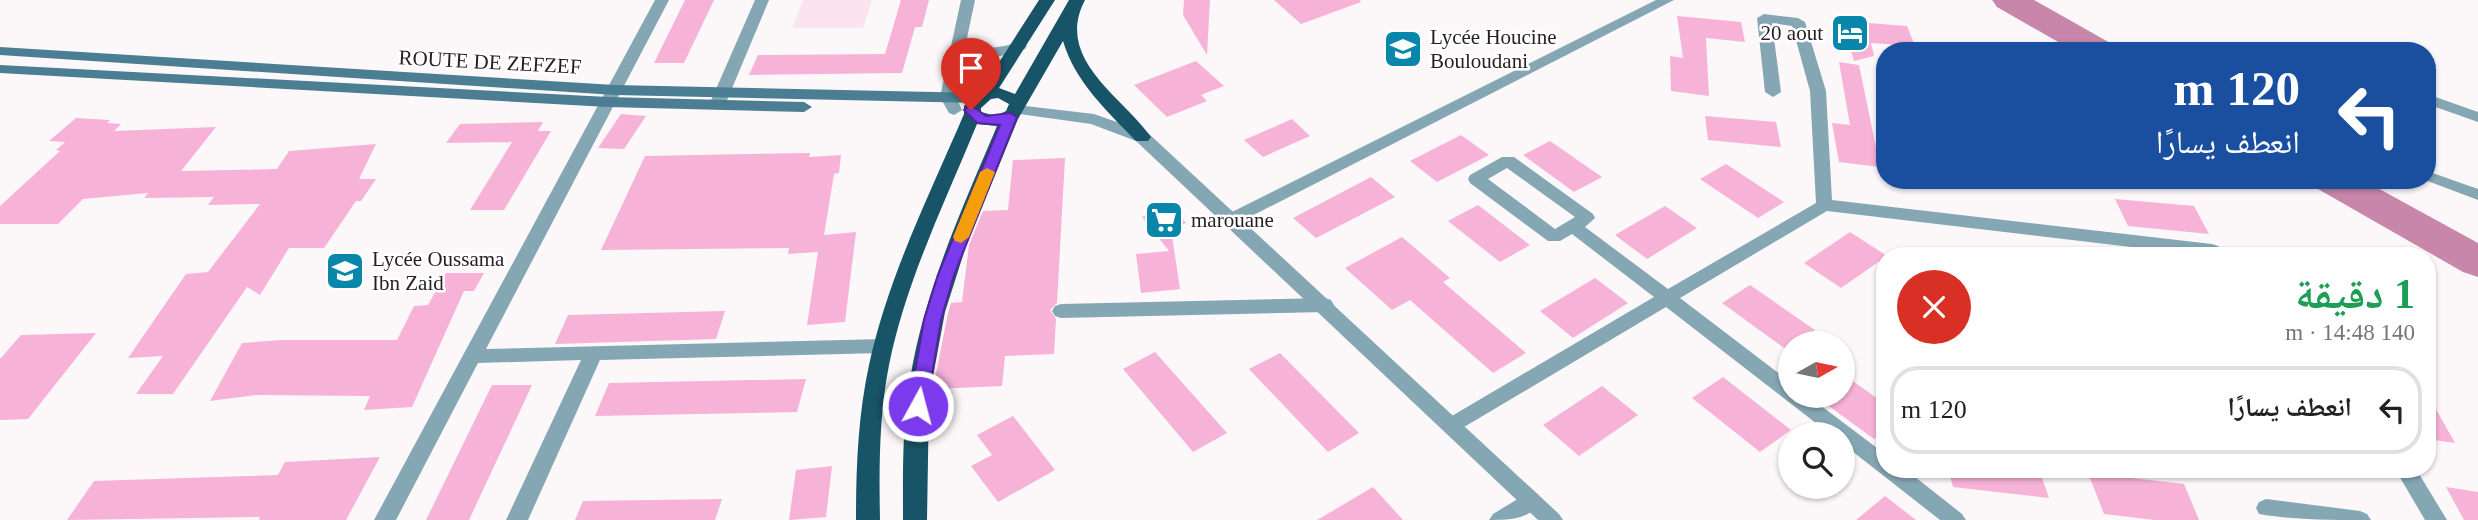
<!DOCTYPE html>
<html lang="ar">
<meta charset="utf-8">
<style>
body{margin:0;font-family:"Times New Roman","Noto Naskh Arabic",serif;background:#f2f2f2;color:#222;direction:rtl;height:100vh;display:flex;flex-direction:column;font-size:26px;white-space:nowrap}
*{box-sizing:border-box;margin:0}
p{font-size:23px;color:#767676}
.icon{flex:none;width:38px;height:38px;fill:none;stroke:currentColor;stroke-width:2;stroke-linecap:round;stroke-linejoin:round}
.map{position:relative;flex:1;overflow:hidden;direction:ltr}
.side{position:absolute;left:1876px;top:247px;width:560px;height:231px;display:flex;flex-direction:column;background:#fff;border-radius:28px;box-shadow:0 2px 5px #0004;direction:rtl}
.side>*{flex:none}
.hud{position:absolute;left:1876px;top:42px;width:560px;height:147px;border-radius:28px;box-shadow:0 2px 5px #0004;direction:rtl;background:#1a4fa0;color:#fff;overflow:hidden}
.needle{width:46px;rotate:81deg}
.buttons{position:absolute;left:1778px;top:331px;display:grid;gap:14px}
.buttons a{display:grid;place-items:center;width:77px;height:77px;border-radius:50%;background:#fff;box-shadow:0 2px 5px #0004;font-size:35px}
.pin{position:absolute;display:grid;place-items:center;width:60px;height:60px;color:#fff;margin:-72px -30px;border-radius:50% 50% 50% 0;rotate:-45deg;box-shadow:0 0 7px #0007}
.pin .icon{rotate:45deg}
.me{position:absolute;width:77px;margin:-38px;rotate:7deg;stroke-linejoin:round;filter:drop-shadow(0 0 5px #0008)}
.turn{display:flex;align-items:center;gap:24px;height:147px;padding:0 21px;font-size:32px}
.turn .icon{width:91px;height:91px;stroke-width:2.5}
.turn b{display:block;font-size:49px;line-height:60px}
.round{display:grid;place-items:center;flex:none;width:74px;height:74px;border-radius:37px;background:#f2f2f2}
.overview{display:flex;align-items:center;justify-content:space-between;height:119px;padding:0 21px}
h1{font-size:42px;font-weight:700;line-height:52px;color:#1e9e55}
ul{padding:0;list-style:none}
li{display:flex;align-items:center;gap:21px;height:88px;margin:0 14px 10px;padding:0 7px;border:4px solid #e0e0e0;border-radius:28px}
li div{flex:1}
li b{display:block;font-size:26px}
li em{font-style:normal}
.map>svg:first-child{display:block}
.green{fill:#fce3f0}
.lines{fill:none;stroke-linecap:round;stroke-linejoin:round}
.river{fill:#c886aa;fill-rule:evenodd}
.building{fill:#f7b2d8}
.minor{fill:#85a7b4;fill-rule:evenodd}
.tertiary{fill:#85a7b4;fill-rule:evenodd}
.secondary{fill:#4b7e92;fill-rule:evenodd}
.trunk{fill:#175468;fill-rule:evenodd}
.route{fill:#7c3aed;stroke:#51269a;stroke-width:2}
.slow{fill:#f59e0b}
.labels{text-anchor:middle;stroke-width:5;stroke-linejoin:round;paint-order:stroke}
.poi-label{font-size:21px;fill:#261d22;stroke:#fff;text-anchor:start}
.street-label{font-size:21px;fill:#261d22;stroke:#fff}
</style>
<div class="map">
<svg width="2478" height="520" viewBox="0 0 2478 520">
<rect width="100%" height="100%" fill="#fcf8fa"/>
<!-- green -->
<path class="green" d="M803,0H872L863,28H792Z"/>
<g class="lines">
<!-- river -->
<path class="river" d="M1992,0H2034L2112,44L2117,51H2074L1997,7Z
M2312,180H2363L2478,243V277L2463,272L2318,189Z"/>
</g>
<!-- building -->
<path class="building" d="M685,0H714L684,63H654Z
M901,0H929L922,27H915L902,73L749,75L758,55L885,54Z
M1184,0H1210L1207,55L1183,15Z
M1274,0H1360L1361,2L1301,24Z
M1677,16L1741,22L1745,42L1706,38L1709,96L1671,91L1670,56L1683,58Z
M1842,21L1907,26L1915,46L1871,43L1874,56L1854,61Z
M1196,61L1224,86L1201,95L1207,101L1167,117L1134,85Z
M1839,62L1859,65L1880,167L1839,162L1832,123L1850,125Z
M621,114L646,116L624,149L598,148Z
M1705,116L1776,122L1781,147L1708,140Z
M76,118L110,120L107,123L121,124L114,131L216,127L181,171L277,169L289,151L376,144L359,179H376L361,201H356L324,248H289L260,295L247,287L173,394H136L163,356L128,358L186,274L208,272L260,204L208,205L214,197L144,198L148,193L83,199L58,224H0V206L60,151L56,150L65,142L49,141Z
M1292,119L1310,136L1263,157L1244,140Z
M543,122L538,131H551L504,210H470L512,142L446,143L460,124Z
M1461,135L1489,155L1437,182L1410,161Z
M1550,141L1602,177L1574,192L1523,155Z
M810,153L809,157L841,155L839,173L834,174L824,235L856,232L845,322L807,325L818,252L788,254L789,248L601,250L645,156Z
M1065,158L1057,303L1050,310L1056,319L1054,354L1005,356L1002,386L933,389L948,313L951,303L962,302L969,245L983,211L1008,210L1013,160Z
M1726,164L1784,202L1758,218L1700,179Z
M1371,177L1395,197L1316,238L1293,218Z
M2115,199L2194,206L2209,234L2128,226Z
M1172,205L1186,223L1171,229L1180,289L1141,293L1136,254L1169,251L1142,217Z
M1478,205L1530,245L1500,262L1448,221Z
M1665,206L1697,228L1647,259L1615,235Z
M1850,232L1887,256L1841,288L1804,263Z
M1402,237L1450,278L1443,282L1526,353L1493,373L1410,300L1392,310L1345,268Z
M446,273H484L474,291H464L412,407L364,410L370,396L256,395L210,401L242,343L282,340H397L414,306L428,305Z
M1595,278L1628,303L1573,338L1540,311Z
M1750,285L1815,330L1797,343H1790L1787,350L1722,303Z
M725,311L716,339L555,344L568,315Z
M96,333L28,419L0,420V359L21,335Z
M1155,352L1227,433L1193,452L1123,369Z
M1280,353L1359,433L1328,452L1249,369Z
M1843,374L1885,404V430L1874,439L1815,396H1843Z
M1723,377L1791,430L1760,452L1692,398Z
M806,379L797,412L595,416L609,383Z
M492,385H532L469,520H426Z
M1602,386L1638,415L1579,456L1543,425Z
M2427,393L2455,443L2427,439Z
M1013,416L1055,470L998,502L971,466L992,455L977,435Z
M380,457L346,520H259L260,517L67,520L94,481L278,475L285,462Z
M832,466L826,517L789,520L796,470Z
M1948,469H2039L2049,498L1953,487Z
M2088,473L2184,484L2199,520H2155L2104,514Z
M1373,487L1403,520H1317Z
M2446,487L2478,492V520H2464Z
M1885,496L1916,520H1856Z
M722,499L715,520H575L583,501Z"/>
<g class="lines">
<!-- minor -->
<path class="minor" d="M655,0H669L486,349L883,339L890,341L892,346L890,351L883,353L600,360L528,520H506L581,360L478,363L396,520H374Z
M755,0H769L725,105L717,110L712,108L709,105Z
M961,0H975L967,38C986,53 999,47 1020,42L1027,46L1025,49C1004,56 985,62 965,50L956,97L962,110L954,115L949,113L940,97Z
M1656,0H1674L1238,223H1226L1224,219L1226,215Z
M1764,14L1798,18L1805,22L1826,91L1832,200L2212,244L2218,246L2227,256H2207L1827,211L1680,298L1790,382V396H1808L1885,454V469H1905L1962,514L1966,520H1940L1843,444V434H1830L1666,307L1459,430L1452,433L1445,430L1442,425L1445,420L1654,297L1572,234L1560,241H1548L1470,183L1468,179L1470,175L1502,157H1514L1593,214L1595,218L1585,227L1668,289L1816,203L1810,91L1792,26L1772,23L1781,92L1773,97L1765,92L1757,18ZM1507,168L1575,217L1555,229L1488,179Z
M2284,46L2294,51L2277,50Z
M2427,94L2478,112V122L2427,104Z
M2427,171L2478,189V200L2425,180Z
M1325,298L1331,300L1334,305L1331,310L1325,312L1061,318L1055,316L1052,311L1055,306L1061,304Z
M2395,469H2416L2447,520H2425Z
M1531,491L1538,494L1541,500C1531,520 1509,520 1489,520L1493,514Z
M2266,499L2360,511L2367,514L2371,520C2335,520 2293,520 2259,514L2256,508L2259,502Z"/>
<!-- tertiary -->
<path class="tertiary" d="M1017,105L1094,114L1148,133L1559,514L1563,520H1538L1136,141L1091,124L1012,113L1009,110Z"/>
<!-- secondary -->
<path class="secondary" d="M0,47L615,85L979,93L987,98L979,103L615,95L0,55Z
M0,65L608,97L804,102L812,107L804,112L608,107L0,73Z"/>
<!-- trunk -->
<path class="trunk" d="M1039,0H1055L999,88L1015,94L1069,0H1085C1054,59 1122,96 1151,137L1148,141H1136C1107,111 1075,82 1063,41L1018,119L966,246L945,312L929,398L927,520H903C903,474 902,426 910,380C924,291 962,209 997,126L977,124C945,202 906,281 889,365C879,416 879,468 880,520H856C856,468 858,416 869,365C888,277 929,196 964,114V106L980,92ZM998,98L1009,104L1006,111L996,116L981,112V108L991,99Z"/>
</g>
<!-- route -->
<path class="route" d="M971,105L986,116L1010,113L1017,117L954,275L941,320L927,406L918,413L909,406L924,320L938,275L1000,125L977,123L964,110Z"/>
<!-- slow -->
<path class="slow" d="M987,168L995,172L969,237L961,243L955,241L953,237L980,172Z"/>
<!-- icons -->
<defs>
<symbol id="hotel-square" viewBox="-11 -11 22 22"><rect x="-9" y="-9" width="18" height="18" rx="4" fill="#0987aa" stroke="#fff"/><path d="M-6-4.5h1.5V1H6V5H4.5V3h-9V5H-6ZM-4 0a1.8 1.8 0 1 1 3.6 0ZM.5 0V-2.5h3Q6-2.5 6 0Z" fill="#fff"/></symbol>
<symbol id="school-square" viewBox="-11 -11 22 22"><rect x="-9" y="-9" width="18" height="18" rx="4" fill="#0987aa" stroke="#fff"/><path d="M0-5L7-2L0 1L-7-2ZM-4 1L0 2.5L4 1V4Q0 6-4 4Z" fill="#fff"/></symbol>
<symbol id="supermarket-square" viewBox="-11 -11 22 22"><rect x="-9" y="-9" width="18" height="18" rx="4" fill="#0987aa" stroke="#fff"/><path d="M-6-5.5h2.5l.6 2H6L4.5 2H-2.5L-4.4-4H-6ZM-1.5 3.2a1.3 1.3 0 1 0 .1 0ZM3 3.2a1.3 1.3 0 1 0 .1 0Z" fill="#fff"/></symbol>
</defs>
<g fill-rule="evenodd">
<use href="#hotel-square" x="1828" y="11" width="44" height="44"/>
<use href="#school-square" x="1381" y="27" width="44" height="44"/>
<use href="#supermarket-square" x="1142" y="198" width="44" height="44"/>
<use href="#school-square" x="323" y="249" width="44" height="44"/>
</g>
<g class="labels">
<!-- poi labels -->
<g class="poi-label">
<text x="1823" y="40" text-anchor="end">20 aout</text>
<text x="1430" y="44">Lycée Houcine<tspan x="1430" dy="24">Bouloudani</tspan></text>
<text x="1191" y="227">marouane</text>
<text x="372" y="266">Lycée Oussama<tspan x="372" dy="24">Ibn Zaid</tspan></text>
</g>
<!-- street labels -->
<g class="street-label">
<text transform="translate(490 62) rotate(3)" y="7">ROUTE DE ZEFZEF</text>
</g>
</g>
</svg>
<div class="buttons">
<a><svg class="needle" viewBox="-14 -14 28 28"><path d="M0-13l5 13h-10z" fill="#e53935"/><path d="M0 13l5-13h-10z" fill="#767676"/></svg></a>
<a><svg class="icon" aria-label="search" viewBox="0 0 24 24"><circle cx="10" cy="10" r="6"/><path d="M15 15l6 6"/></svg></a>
</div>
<div class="pin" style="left:971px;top:110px;background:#d93025"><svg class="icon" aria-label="arrive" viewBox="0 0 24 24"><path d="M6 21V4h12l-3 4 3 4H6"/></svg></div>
<svg class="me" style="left:918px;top:406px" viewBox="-20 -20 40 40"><circle r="17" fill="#7c3aed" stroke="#fff" stroke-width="3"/><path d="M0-11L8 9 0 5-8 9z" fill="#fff"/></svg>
<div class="hud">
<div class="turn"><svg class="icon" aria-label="left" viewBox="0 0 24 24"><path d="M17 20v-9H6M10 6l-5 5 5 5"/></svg><div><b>120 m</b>انعطف يسارًا</div></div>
</div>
<section class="side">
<div class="overview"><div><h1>1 دقيقة</h1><p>140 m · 14:48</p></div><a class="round" style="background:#d93025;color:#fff"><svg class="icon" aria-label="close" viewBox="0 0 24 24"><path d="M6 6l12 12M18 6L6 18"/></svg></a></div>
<ul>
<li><svg class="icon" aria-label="left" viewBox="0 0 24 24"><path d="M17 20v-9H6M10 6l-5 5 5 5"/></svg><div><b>انعطف يسارًا</b></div><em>120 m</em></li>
</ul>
</section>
</div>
